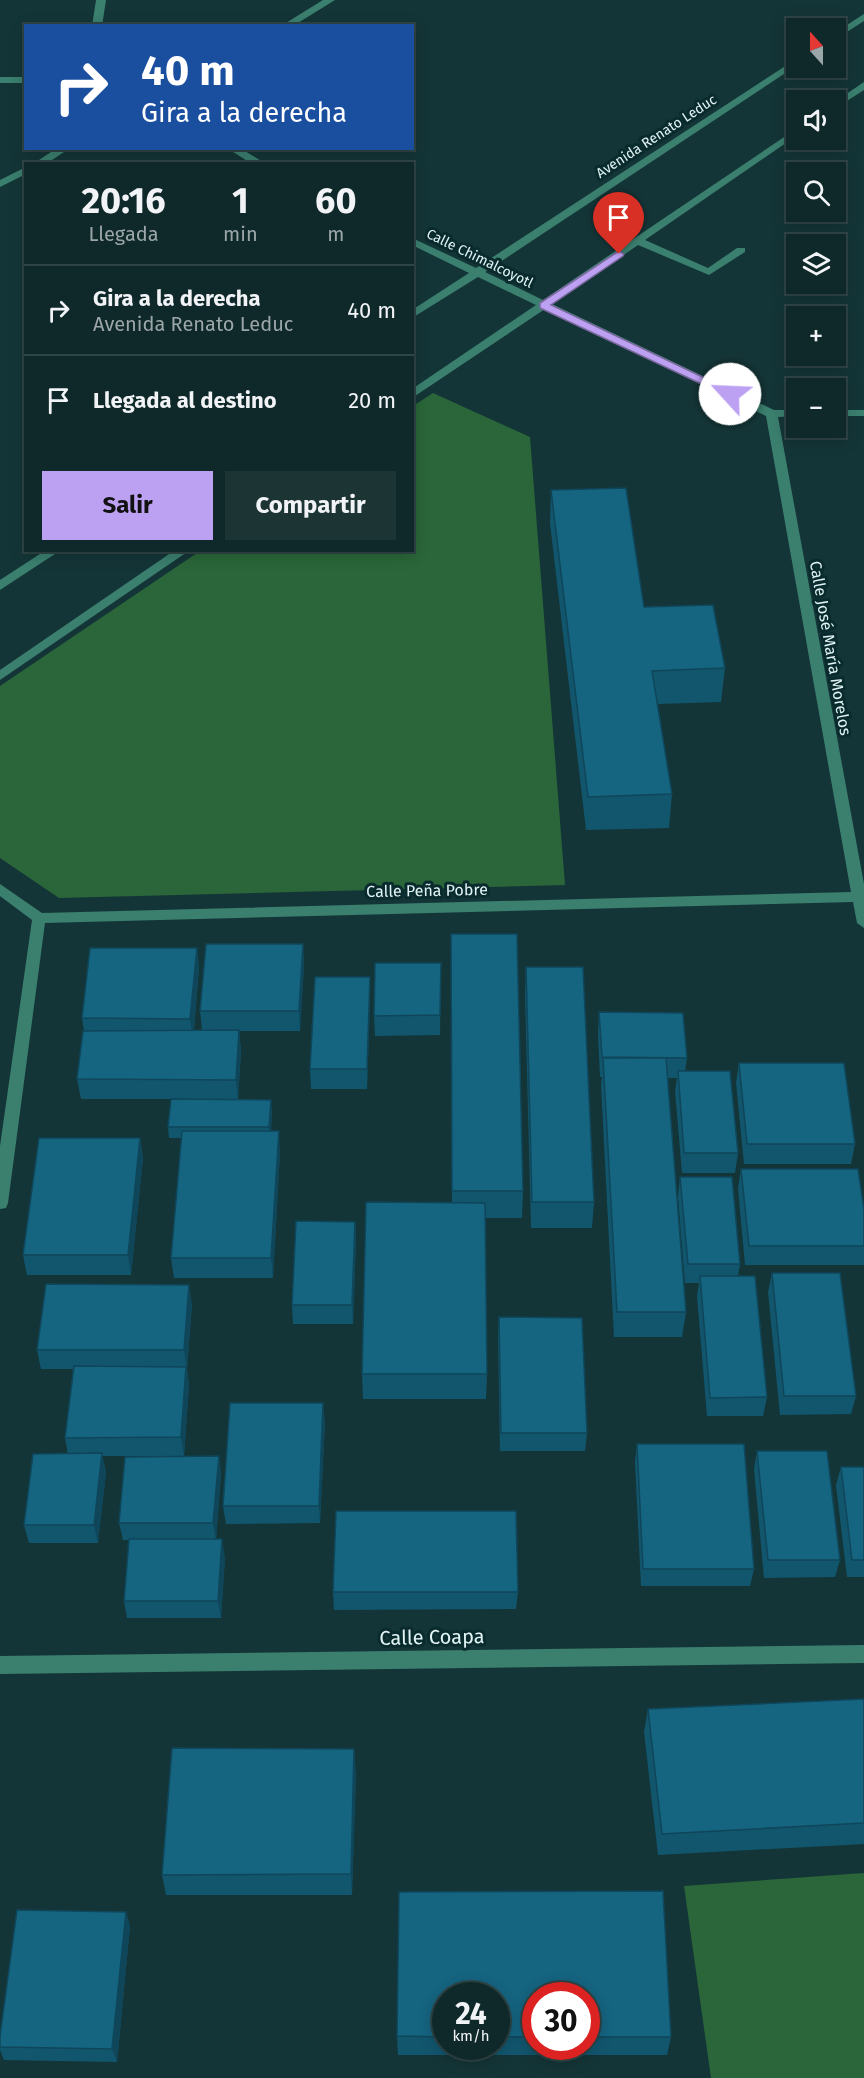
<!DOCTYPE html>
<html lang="es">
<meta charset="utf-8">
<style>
body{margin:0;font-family:"Fira Sans",sans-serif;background:#1d3435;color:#f1f3f6;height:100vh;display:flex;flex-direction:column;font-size:22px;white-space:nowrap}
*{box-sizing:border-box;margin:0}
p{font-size:20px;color:#9ba6a8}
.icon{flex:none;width:33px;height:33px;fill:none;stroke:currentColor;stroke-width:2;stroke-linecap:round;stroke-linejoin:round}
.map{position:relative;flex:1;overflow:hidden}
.details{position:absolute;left:24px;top:162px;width:390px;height:390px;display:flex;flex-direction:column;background:#0f2829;border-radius:0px;box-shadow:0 3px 15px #0003,0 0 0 2px #2f4446}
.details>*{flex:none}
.hud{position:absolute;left:24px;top:24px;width:390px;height:126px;border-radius:0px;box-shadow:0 3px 15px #0003,0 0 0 2px #2f4446;background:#1a4fa0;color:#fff;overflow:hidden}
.needle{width:39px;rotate:339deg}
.fabs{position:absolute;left:786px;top:18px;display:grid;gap:12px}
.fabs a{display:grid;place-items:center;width:60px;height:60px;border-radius:0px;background:#0f2829;box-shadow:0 3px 15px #0003,0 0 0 2px #2f4446;font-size:30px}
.speed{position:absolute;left:432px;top:1982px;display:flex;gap:12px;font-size:30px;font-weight:700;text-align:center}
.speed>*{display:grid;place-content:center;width:78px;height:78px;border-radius:50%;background:#0f2829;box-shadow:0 3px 15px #0003,0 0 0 2px #2f4446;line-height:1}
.speed small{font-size:15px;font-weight:400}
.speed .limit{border:9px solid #d22;background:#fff;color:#111}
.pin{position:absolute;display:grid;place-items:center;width:51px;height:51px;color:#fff;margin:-62px -26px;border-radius:50% 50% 50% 0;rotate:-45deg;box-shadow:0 0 6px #0007}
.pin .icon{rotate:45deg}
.me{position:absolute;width:66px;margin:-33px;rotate:295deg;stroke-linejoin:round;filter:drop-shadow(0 0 4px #0008)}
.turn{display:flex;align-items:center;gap:21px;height:126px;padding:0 18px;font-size:27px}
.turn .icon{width:78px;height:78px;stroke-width:2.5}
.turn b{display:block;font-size:42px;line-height:51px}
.eta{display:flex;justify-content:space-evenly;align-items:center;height:102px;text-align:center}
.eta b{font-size:36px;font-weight:700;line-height:42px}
.primary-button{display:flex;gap:12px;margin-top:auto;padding:12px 18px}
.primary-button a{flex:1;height:69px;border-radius:0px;background:#bca0f2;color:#111;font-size:24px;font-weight:700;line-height:69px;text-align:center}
.primary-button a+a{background:#1d3435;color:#f1f3f6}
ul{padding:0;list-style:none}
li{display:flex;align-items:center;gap:18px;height:90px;padding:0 18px;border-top:2px solid #2f4446}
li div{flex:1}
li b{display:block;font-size:22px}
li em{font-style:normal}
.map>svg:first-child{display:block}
.green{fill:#2a6639}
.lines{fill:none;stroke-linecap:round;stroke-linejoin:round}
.minor{fill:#3b7f6f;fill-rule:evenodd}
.wall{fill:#12566e;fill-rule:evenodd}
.shaded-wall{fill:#0f465a}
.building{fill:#156480;stroke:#0f465a;stroke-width:1.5}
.route{fill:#bca0f2;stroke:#7a689d;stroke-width:1.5}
.labels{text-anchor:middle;stroke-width:6;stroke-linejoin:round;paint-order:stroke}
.far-street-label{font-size:14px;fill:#e1f3f4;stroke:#092b2d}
.street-label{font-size:16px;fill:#e1f3f4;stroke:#092b2d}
.near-street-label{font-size:20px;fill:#e1f3f4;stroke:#092b2d}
</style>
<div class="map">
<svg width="864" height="2078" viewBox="0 0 864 2078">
<rect width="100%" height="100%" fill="#143537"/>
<!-- green -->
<path class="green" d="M433,393L530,437L565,885L59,898L0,858V686L200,551L412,550L413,406Z
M864,1873V2078H711L684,1886Z"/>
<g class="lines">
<!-- minor -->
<path class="minor" d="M96,0H106L102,26H92Z
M323,0H335L293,26H281Z
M864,14V21L836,39V32Z
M796,59V66L485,272L543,300L796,129V136L645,240L708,268L737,248H745V252L709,275L638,245L552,304L774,410H796V416L778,417L864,884V928L857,923L853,902L45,923L8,1203L6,1208L0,1209V1146L32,920L0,896V884L42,913L851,892L766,416L545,309L412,398V389L536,305L478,277L412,318V310L469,273L412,245V238L476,268Z
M0,77H26V83H0Z
M864,82V90L836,108V101Z
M57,148H70L46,164H33Z
M227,148H240L266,164H252Z
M26,167V174L0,187V180Z
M836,410H864V416H836Z
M46,550H61L0,590V580Z
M175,550H190L0,680V670Z
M864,1645V1663L0,1674V1656Z"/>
</g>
<!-- wall -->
<path class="wall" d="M551,490L644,607L725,668L721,702L658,704L672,794L669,828L586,830L550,523Z
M451,934L523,1191L522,1218H485L487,1374L486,1399H363L362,1374L452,1203Z
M303,944L304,965L300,1031H239L241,1051L238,1099L272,1110L271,1131L280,1151L273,1278H174L171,1258L182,1138H169L168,1127L171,1099H81L77,1079L84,1031L82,1018L197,948L199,968L194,1030H202L200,1011Z
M441,963L440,1035L375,1036L374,1016Z
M526,967L594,1202L592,1228H531L525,995Z
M370,977V998L367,1089H311L310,1069Z
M599,1012L687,1058L685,1071L738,1153L735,1173H682L675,1091L677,1078H668L686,1312L682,1337H614L601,1085L602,1077H600L598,1033Z
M739,1063L855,1144L851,1164H744L736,1083Z
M140,1138L143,1158L131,1275H27L23,1255Z
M741,1169L864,1210V1265H745L738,1188Z
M680,1177L740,1264L738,1276L767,1397L763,1416H707L697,1296L699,1283H685L678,1197Z
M355,1222L356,1241L353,1324H293L292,1305Z
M772,1273L856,1396L851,1414L780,1415L768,1292Z
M192,1304L187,1369L189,1385L184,1456H102L106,1472L98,1543H29L24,1525L68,1454L65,1438L73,1369H41L37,1350Z
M499,1317L587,1433L585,1451H500L498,1336Z
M325,1421L320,1523L226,1524L223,1506Z
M637,1444L754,1569L750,1586H641L635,1462Z
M757,1451L840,1560L835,1577L764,1578L754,1469Z
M219,1456L221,1474L216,1539L225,1557L221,1618H127L124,1601L129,1540H123L119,1523Z
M841,1467H864V1577H847L836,1485Z
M333,1592H518L516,1609L334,1610Z
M864,1699V1844L658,1855L644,1732L648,1709Z
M356,1771L352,1895H166L162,1875Z
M663,1891L671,2037L667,2055H398L397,2036L399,1892ZM446,1995H496V2046H446ZM536,1995H586V2046H536Z
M126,1912L130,1926L117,2062L4,2060L0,2050V2036Z"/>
<!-- shaded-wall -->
<path class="shaded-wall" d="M303,944L304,965L300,1031L299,1011Z
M197,948L199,968L193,1039L190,1019Z
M370,977V998L367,1089V1069Z
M239,1030L241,1051L238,1100L236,1080Z
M271,1100L272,1110L270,1137L269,1127Z
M279,1131L280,1151L273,1278L271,1258Z
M140,1138L143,1158L131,1275L128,1255Z
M355,1222L356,1241L353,1324L352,1305Z
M189,1285L192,1304L187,1369L184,1350Z
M186,1367L189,1385L184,1456L181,1437Z
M323,1403L325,1421L320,1523L319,1506Z
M102,1453L106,1472L98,1543L94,1525Z
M219,1456L221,1474L216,1541L213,1523Z
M222,1539L225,1557L221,1618L218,1601Z
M354,1749L356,1771L352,1895L351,1874Z
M126,1912L130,1926L117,2062L112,2049Z"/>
<!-- building -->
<path class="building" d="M626,488L644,607L713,605L725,668L652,671L672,794L588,797L551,490Z
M451,934H517L523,1191H452Z
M206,944H303L299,1011H200Z
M90,948H197L190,1019L82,1018Z
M375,963H441L440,1015L374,1016Z
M526,967H583L594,1202H532Z
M315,977H370L367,1069H310Z
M599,1012L683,1013L687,1058L602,1057Z
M239,1030L236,1080L77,1079L83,1031Z
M603,1058H666L686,1312H617Z
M739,1063H844L855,1144H747Z
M678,1071H730L738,1153H684Z
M171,1099L271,1100L269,1127H168Z
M182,1131H279L271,1258H171Z
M39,1138H140L128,1255H23Z
M741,1169H858L864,1210V1246H749Z
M680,1177H732L740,1264H688Z
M366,1202L485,1203L487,1374H362Z
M296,1221L355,1222L352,1305H292Z
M772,1273H840L856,1396H784Z
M700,1276H755L767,1397L710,1398Z
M46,1284L189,1285L184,1350H37Z
M499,1317L582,1318L587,1433H501Z
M74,1366L186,1367L181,1437L65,1438Z
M230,1403H323L319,1506H223Z
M637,1444H744L754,1569H643Z
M757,1451H827L840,1560H768Z
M102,1453L94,1525H24L33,1454Z
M219,1456L213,1523H119L125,1457Z
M841,1467H864V1560H852Z
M336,1511H516L518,1592H333Z
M129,1539H222L218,1601H124Z
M864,1699V1823L662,1834L648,1709Z
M172,1748L354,1749L351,1874L162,1875Z
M663,1891L671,2037H586V1995H536V2037H496V1995H446V2037L397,2036L399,1892Z
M17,1910L126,1912L112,2049L0,2047V2036Z"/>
<!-- route -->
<path class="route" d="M619,251L624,254L623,256L551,305L734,392V396H727L540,308V303Z"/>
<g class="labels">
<!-- far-street labels -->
<g class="far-street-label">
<text transform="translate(656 136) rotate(-33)" y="5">Avenida Renato Leduc</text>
<text transform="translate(480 258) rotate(26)" y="5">Calle Chimalcoyotl</text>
</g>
<!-- street labels -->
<g class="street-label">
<text transform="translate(831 648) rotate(80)" y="6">Calle José María Morelos</text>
<text transform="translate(427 890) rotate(-1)" y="6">Calle Peña Pobre</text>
</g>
<!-- near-street labels -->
<g class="near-street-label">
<text transform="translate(432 1637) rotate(-1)" y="7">Calle Coapa</text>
</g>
</g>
</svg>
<div class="fabs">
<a><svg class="needle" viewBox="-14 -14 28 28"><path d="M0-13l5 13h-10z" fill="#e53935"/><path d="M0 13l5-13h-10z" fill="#9ba6a8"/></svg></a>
<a><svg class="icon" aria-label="sound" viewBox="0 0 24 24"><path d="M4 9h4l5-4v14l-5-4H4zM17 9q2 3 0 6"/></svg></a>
<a><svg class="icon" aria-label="search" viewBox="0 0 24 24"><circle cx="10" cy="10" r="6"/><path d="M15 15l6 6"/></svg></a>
<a><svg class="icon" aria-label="layers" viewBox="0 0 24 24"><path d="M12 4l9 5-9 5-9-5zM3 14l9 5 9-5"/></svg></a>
<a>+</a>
<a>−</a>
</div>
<div class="speed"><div>24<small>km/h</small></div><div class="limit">30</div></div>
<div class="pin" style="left:619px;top:254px;background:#d93025"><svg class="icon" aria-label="arrive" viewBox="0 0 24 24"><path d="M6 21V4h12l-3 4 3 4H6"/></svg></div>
<svg class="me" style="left:730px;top:394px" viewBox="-20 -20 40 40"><circle r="19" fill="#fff"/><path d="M0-13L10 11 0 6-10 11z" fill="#bca0f2"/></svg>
<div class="hud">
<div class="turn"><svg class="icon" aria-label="right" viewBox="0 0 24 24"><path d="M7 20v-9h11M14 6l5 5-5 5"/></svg><div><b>40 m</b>Gira a la derecha</div></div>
</div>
<section class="details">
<div class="eta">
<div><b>20:16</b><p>Llegada</p></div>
<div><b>1</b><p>min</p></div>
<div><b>60</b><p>m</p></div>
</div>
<ul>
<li><svg class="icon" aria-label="right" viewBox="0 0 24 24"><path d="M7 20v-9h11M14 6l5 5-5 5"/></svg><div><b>Gira a la derecha</b><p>Avenida Renato Leduc</p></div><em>40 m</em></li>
<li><svg class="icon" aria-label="arrive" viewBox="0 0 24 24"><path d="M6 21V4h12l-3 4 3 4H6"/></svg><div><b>Llegada al destino</b></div><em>20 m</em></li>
</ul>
<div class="primary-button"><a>Salir</a><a>Compartir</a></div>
</section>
</div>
